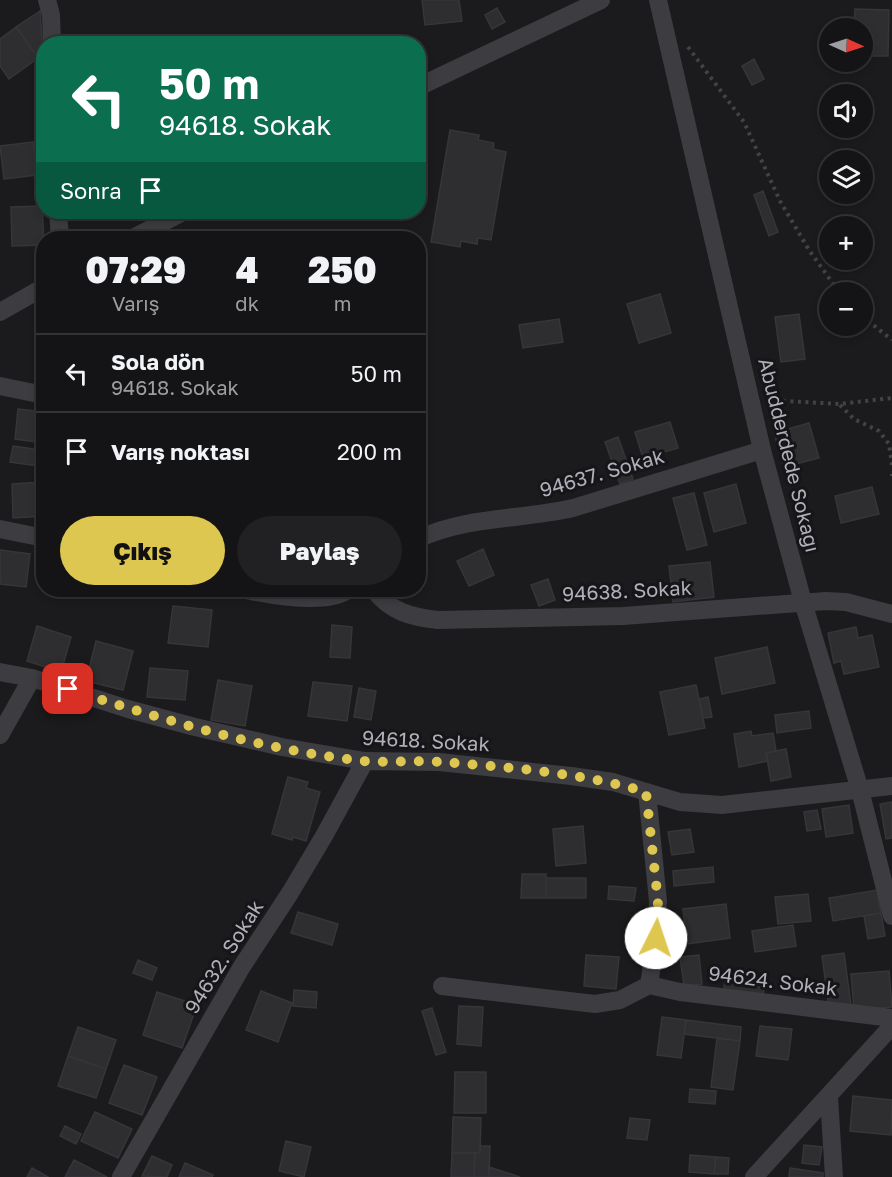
<!DOCTYPE html>
<html lang="tr">
<meta charset="utf-8">
<style>
body{margin:0;font-family:"Golos Text",sans-serif;background:#212123;color:#f1f3f6;height:100vh;display:flex;flex-direction:column;font-size:22px;white-space:nowrap}
*{box-sizing:border-box;margin:0}
p{font-size:20px;color:#9d9ea1}
.icon{flex:none;width:33px;height:33px;fill:none;stroke:currentColor;stroke-width:2;stroke-linecap:round;stroke-linejoin:round}
.map{position:relative;flex:1;overflow:hidden}
.details{position:absolute;left:36px;top:231px;width:390px;height:366px;display:flex;flex-direction:column;background:#141416;border-radius:24px;box-shadow:0 3px 9px #0003,0 0 0 2px #333335}
.details>*{flex:none}
.top-card{position:absolute;left:36px;top:36px;width:390px;height:183px;border-radius:24px;box-shadow:0 3px 9px #0003,0 0 0 2px #333335;background:#0b6e4f;color:#fff;overflow:hidden}
.needle{width:39px;rotate:93deg}
.controls{position:absolute;left:819px;top:18px;display:grid;gap:12px}
.controls a{display:grid;place-items:center;width:54px;height:54px;border-radius:50%;background:#141416;box-shadow:0 3px 9px #0003,0 0 0 2px #333335;font-size:30px}
.pin{position:absolute;display:grid;place-items:center;width:51px;height:51px;color:#fff;margin:-26px;border-radius:12px;box-shadow:0 3px 9px #0006}
.me{position:absolute;width:66px;margin:-33px;rotate:4deg;stroke-linejoin:round;filter:drop-shadow(0 0 4px #0008)}
.turn{display:flex;align-items:center;gap:21px;height:126px;padding:0 24px;font-size:27px}
.turn .icon{width:78px;height:78px;stroke-width:2.5}
.turn b{display:block;font-size:42px;line-height:51px}
.then{display:flex;align-items:center;height:57px;padding:0 24px;background:#0003;gap:12px;font-size:22px}
.eta{display:flex;justify-content:space-evenly;align-items:center;height:102px;text-align:center}
.eta b{font-size:36px;font-weight:800;line-height:42px}
.primary-button{display:flex;gap:12px;margin-top:auto;padding:12px 24px}
.primary-button a{flex:1;height:69px;border-radius:36px;background:#dec751;color:#111;font-size:24px;font-weight:800;line-height:69px;text-align:center}
.primary-button a+a{background:#212123;color:#f1f3f6}
ul{padding:0;list-style:none}
li{display:flex;align-items:center;gap:18px;height:78px;padding:0 24px;border-top:2px solid #333335}
li div{flex:1}
li b{display:block;font-size:22px}
li em{font-style:normal}
.map>svg:first-child{display:block}
.building{fill:#2e2e30;stroke:#363538;stroke-width:1.5}
.lines{fill:none;stroke-linecap:round;stroke-linejoin:round}
.path{stroke:#424348;stroke-width:4;stroke-dasharray:3 4.5;stroke-linecap:butt}
.minor{stroke:#3c3c41;stroke-width:18}
.tertiary{stroke:#3c3c41;stroke-width:18}
.route{stroke:#dec751;stroke-width:10;stroke-dasharray:0 18}
.labels{text-anchor:middle;stroke-width:6;stroke-linejoin:round;paint-order:stroke}
.street-label{font-size:20px;fill:#afb0ba;stroke:#161618}
</style>
<div class="map">
<svg width="892" height="1177" viewBox="0 0 892 1177">
<rect width="100%" height="100%" fill="#1b1b1d"/>
<!-- building -->
<path class="building" d="M422,0H459L462,21L425,25Z
M497,8L505,22L492,29L485,15Z
M855,9L889,10L888,56H870L871,47L862,46V28H854Z
M40,11L43,55L38,58L16,27Z
M16,27L38,58L9,79L0,66V39Z
M754,59L764,79L752,85L742,66Z
M450,130L479,135L478,140L494,143L493,149L506,152L491,240L478,238L477,244L461,241L460,247L431,242Z
M43,140L44,174L37,175L33,142Z
M33,142L37,175L4,179L0,146Z
M763,191L778,232L769,236L754,195Z
M42,206L44,245L12,246L11,207Z
M660,294L671,333L639,343L627,304Z
M799,314L805,359L781,362L775,317Z
M559,319L563,342L523,348L519,325Z
M18,409L44,412V443L15,439Z
M670,422L678,448L643,458L635,432Z
M809,423L819,458L784,467L774,433Z
M618,437L633,479L620,484L605,442Z
M13,446L40,450L38,466L10,462Z
M43,482L44,516L13,518L12,484Z
M736,484L746,523L714,532L704,493Z
M872,487L879,514L841,523L835,496Z
M694,493L707,545L687,550L673,498Z
M483,549L494,575L469,586L457,561Z
M0,550L30,554L26,587L0,584Z
M710,562L714,597L673,602L669,566Z
M548,579L555,600L539,606L531,585Z
M173,606L212,610L208,647L168,643Z
M332,625L352,627L350,658L330,657Z
M37,626L71,637L61,672L27,661Z
M856,627L858,638L872,635L879,667L844,674L841,661L834,663L828,633Z
M96,641L133,651L123,690L86,681Z
M767,647L775,683L722,694L715,658Z
M150,668L188,671L185,700L147,697Z
M218,680L252,686L245,726L211,720Z
M313,682L352,686L347,721L308,716Z
M696,685L705,728L669,735L660,692Z
M359,688L376,691L371,720L354,717Z
M708,697L712,717L703,718L699,699Z
M809,711L811,728L777,733L775,715Z
M751,731L752,736L773,733L776,751L766,753L768,761L739,767L734,734Z
M786,749L791,777L771,781L766,753Z
M288,777L308,782L306,788L320,792L306,841L293,837L292,840L272,834Z
M892,802V838L886,839L880,804Z
M849,805L853,833L826,837L822,809Z
M817,810L821,829L807,831L804,812Z
M583,826L586,863L556,866L553,829Z
M690,829L694,852L672,855L668,832Z
M713,867L714,882L674,886L673,871Z
M522,874H546V898H521Z
M546,878H586V898H546Z
M609,886L636,888L634,901L608,899Z
M877,890L881,913L833,921L829,898Z
M808,894L811,921L778,924L775,897Z
M726,904L730,938L687,944L683,909Z
M298,912L338,924L332,945L291,933Z
M881,913L885,936L868,939L864,916Z
M793,925L796,946L755,952L752,931Z
M844,953L851,1005L829,1008L822,956Z
M586,955L619,957L616,989L584,986Z
M699,955L702,984L684,986L680,957Z
M138,960L157,968L152,980L133,973Z
M889,971L892,1007L854,1010L851,974Z
M726,973L765,976L763,998L723,995Z
M294,990L317,992L316,1008L293,1006Z
M261,991L292,1003L278,1042L246,1030Z
M157,992L197,1005L182,1048L143,1035Z
M459,1006L483,1007L481,1046L457,1044Z
M432,1008L446,1052L436,1055L422,1011Z
M662,1017L686,1020L681,1058L657,1055Z
M686,1020L741,1027L740,1041L684,1034Z
M760,1026L792,1029L788,1060L756,1056Z
M78,1027L116,1040L106,1069L68,1056Z
M717,1038L740,1041L733,1090L711,1087Z
M68,1056L106,1069L96,1098L58,1086Z
M124,1065L157,1077L142,1115L109,1103Z
M455,1072H486V1113H454Z
M690,1089L716,1091L715,1104L689,1102Z
M853,1096L892,1100L891,1135L850,1131Z
M95,1112L132,1129L118,1158L81,1141Z
M453,1117L481,1118L480,1153H452Z
M630,1118L650,1120L647,1140L627,1138Z
M65,1126L81,1134L76,1144L60,1136Z
M286,1141L311,1147L304,1177L279,1171Z
M804,1145L822,1147L819,1165L802,1163Z
M480,1146H490L489,1177H474L475,1153H480Z
M452,1153H475L474,1177H451Z
M690,1155L716,1157L714,1174L689,1172Z
M152,1156L172,1165L167,1177L142,1176Z
M716,1157L729,1158L728,1174H714Z
M74,1160L107,1177H65Z
M185,1163L213,1175L212,1177H179Z
M489,1167L520,1177H489Z
M32,1168L48,1177H27Z
M790,1168L823,1173V1177H789Z"/>
<g class="lines">
<!-- path -->
<path class="path" d="M688,47L744,122L780,201L809,250L839,292
M862,316L892,340
M768,400L839,404L892,398
M840,405L854,419L879,431L889,444L892,465
M892,476V474"/>
<!-- minor -->
<path class="minor" d="M47,0L51,15L52,44
M418,87L601,0
M58,212L60,238
M133,238L183,212
M0,312L44,287
M0,386L44,395
M0,529L44,538
M418,539C467,516 521,520 573,508L762,450
M246,590C270,595 327,605 348,590
M374,590C391,612 411,617 438,620L623,616L826,601L846,602L892,614
M0,672L32,678L128,709L195,727L282,747L365,761L439,762L571,776L613,782L680,802L722,805L892,786
M0,735L32,678
M647,792L658,901L656,938L649,985
M442,986L595,1004L620,1000L649,985L680,992L892,1018
M829,1097L834,1177
M121,1177L241,968L290,893L324,836L365,761"/>
<!-- tertiary -->
<path class="tertiary" d="M658,0L762,450L803,602L860,790L892,916
M754,1177L892,1026"/>
</g>
<g class="lines">
<!-- route -->
<path class="route" d="M68,689C164,720 263,750 363,761C389,763 415,760 440,762C508,767 582,773 646,792L658,901L656,938"/>
</g>
<g class="labels">
<!-- street labels -->
<g class="street-label">
<text transform="translate(789 455) rotate(76)" y="7">Abudderdede Sokağı</text>
<text transform="translate(602 473) rotate(-16)" y="7">94637. Sokak</text>
<text transform="translate(627 591) rotate(-3)" y="7">94638. Sokak</text>
<text transform="translate(426 741) rotate(3)" y="7">94618. Sokak</text>
<text transform="translate(224 957) rotate(-58)" y="7">94632. Sokak</text>
<text transform="translate(773 981) rotate(7)" y="7">94624. Sokak</text>
</g>
</g>
</svg>
<div class="controls">
<a><svg class="needle" viewBox="-14 -14 28 28"><path d="M0-13l5 13h-10z" fill="#e53935"/><path d="M0 13l5-13h-10z" fill="#9d9ea1"/></svg></a>
<a><svg class="icon" aria-label="sound" viewBox="0 0 24 24"><path d="M4 9h4l5-4v14l-5-4H4zM17 9q2 3 0 6"/></svg></a>
<a><svg class="icon" aria-label="layers" viewBox="0 0 24 24"><path d="M12 4l9 5-9 5-9-5zM3 14l9 5 9-5"/></svg></a>
<a>+</a>
<a>−</a>
</div>
<div class="pin" style="left:68px;top:689px;background:#d93025"><svg class="icon" aria-label="arrive" viewBox="0 0 24 24"><path d="M6 21V4h12l-3 4 3 4H6"/></svg></div>
<svg class="me" style="left:656px;top:938px" viewBox="-20 -20 40 40"><circle r="19" fill="#fff"/><path d="M0-13L10 11 0 6-10 11z" fill="#dec751"/></svg>
<div class="top-card">
<div class="turn"><svg class="icon" aria-label="left" viewBox="0 0 24 24"><path d="M17 20v-9H6M10 6l-5 5 5 5"/></svg><div><b>50 m</b>94618. Sokak</div></div>
<div class="then">Sonra<svg class="icon" aria-label="arrive" viewBox="0 0 24 24"><path d="M6 21V4h12l-3 4 3 4H6"/></svg></div>
</div>
<section class="details">
<div class="eta">
<div><b>07:29</b><p>Varış</p></div>
<div><b>4</b><p>dk</p></div>
<div><b>250</b><p>m</p></div>
</div>
<ul>
<li><svg class="icon" aria-label="left" viewBox="0 0 24 24"><path d="M17 20v-9H6M10 6l-5 5 5 5"/></svg><div><b>Sola dön</b><p>94618. Sokak</p></div><em>50 m</em></li>
<li><svg class="icon" aria-label="arrive" viewBox="0 0 24 24"><path d="M6 21V4h12l-3 4 3 4H6"/></svg><div><b>Varış noktası</b></div><em>200 m</em></li>
</ul>
<div class="primary-button"><a>Çıkış</a><a>Paylaş</a></div>
</section>
</div>
